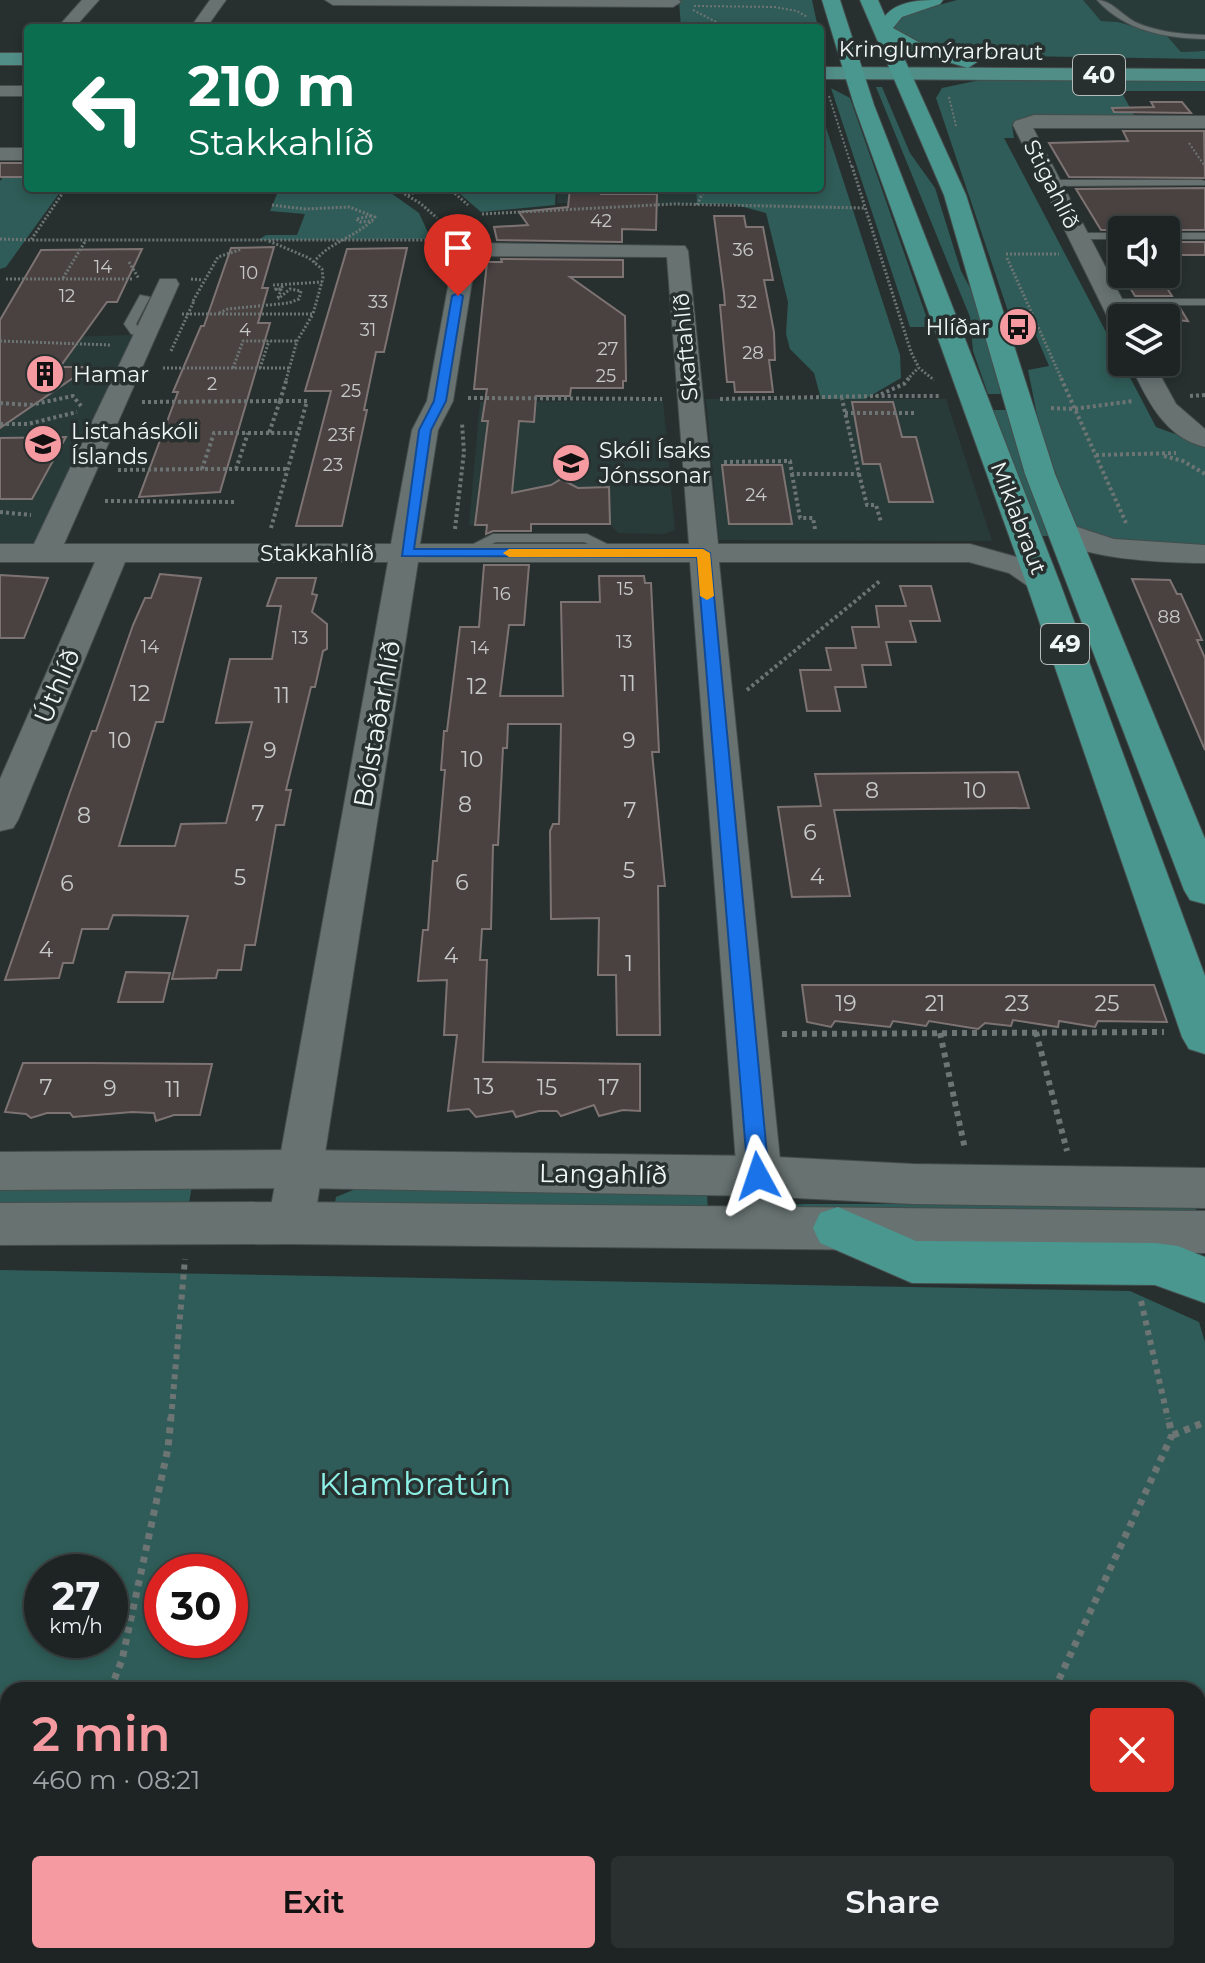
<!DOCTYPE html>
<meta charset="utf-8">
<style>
body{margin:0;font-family:Montserrat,sans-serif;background:#2a3030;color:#f1f3f6;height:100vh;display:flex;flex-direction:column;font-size:30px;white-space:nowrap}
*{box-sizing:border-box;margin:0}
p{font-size:26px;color:#a0a4a6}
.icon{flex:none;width:44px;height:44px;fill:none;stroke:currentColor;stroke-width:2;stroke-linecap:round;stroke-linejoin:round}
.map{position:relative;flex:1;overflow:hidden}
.drawer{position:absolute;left:0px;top:1682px;width:1206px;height:282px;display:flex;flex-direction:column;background:#1d2423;border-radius:24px 24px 0 0;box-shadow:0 4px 12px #0003,0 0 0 2px #3b4141}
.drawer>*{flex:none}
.banner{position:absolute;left:24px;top:24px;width:800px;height:168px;border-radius:8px;box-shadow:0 4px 12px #0003,0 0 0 2px #3b4141;background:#0b6e4f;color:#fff;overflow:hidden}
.buttons{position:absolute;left:1108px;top:216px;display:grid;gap:16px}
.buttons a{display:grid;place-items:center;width:72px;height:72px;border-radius:8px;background:#1d2423;box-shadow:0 4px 12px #0003,0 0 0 2px #3b4141;font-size:40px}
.speed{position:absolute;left:24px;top:1554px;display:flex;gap:16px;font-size:40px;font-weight:700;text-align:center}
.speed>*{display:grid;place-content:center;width:104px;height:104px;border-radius:50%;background:#1d2423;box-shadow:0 4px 12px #0003,0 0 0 2px #3b4141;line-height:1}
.speed small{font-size:20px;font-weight:400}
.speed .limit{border:12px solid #d22;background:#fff;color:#111}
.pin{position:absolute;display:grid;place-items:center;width:68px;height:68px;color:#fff;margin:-82px -34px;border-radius:50% 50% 50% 0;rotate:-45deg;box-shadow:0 0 8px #0007}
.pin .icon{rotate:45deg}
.me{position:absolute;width:88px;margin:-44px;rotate:355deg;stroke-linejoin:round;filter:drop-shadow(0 0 6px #0008)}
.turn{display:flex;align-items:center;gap:28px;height:168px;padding:0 32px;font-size:36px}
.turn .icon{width:104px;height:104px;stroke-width:2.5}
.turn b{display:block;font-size:56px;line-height:68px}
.round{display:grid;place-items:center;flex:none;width:84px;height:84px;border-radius:8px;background:#2a3030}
.headline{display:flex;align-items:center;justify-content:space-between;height:136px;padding:0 32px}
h1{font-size:48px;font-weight:600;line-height:60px;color:#f49aa0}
.primary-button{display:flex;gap:16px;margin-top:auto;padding:16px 32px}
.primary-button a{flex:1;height:92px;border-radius:8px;background:#f49aa0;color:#111;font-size:32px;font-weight:600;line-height:92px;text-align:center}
.primary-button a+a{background:#2a3030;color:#f1f3f6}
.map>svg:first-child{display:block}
.built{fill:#293b39}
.green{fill:#2f5c58;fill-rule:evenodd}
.building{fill:#4a4141;stroke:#7e7373;stroke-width:2}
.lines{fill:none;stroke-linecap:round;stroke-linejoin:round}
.service-casing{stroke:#454d4c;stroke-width:2}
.minor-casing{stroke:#454d4c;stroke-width:2}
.tertiary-casing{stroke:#454d4c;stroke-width:2}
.primary-casing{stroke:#454d4c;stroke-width:2}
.trunk-casing{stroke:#454d4c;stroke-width:2}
.path-far4{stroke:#6d7574;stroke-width:2;stroke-dasharray:2 2;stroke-linecap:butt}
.path-far3{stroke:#6d7574;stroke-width:3;stroke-dasharray:2 2;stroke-linecap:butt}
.path-far2{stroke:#6d7574;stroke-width:4;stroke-dasharray:3 3;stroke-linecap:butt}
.path-far1{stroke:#6d7574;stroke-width:6;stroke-dasharray:5 5;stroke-linecap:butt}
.path{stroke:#6d7574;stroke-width:7;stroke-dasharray:6 6;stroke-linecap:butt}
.service{fill:#677271;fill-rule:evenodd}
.minor{fill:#677271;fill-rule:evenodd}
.tertiary{fill:#677271;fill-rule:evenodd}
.primary{fill:#518e88;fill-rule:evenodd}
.trunk{fill:#4a9790;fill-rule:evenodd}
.route{fill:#1a73e8;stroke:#114b97;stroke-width:2}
.slow{fill:#f59e0b}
.labels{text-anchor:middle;stroke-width:7;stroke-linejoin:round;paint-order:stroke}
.far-number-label{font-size:18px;fill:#c6c9c8}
.far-street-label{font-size:22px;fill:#f0f6f5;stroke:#27302f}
.far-poi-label{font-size:22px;fill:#f0f6f5;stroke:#27302f;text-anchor:start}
.number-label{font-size:22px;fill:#c6c9c8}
.shield{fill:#27302f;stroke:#b4bbba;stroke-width:2}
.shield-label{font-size:24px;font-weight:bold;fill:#f0f6f5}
.street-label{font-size:26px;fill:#f0f6f5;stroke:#27302f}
.near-park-label{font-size:32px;fill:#8df0e6;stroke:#27302f}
</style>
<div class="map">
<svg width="1205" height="1963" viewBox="0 0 1205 1963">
<rect width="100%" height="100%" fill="#27302f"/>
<!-- built -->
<path class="built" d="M1082,0H1205V51L1181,52L1167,36L1118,22L1101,21Z
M558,188H696L697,204L557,203Z
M132,335L44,548H0V339Z
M706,399H946L992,541L719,540Z
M663,401L675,530L664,534L618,533L610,524L469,525L480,402Z"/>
<!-- green -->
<path class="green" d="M679,0H812L818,28H681Z
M957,0H1083L1101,21L1118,22L1167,36L1181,52L1205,51V59L953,55C933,51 907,46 894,28L899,16Z
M1205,79V91H1121L1135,117L1026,120L1012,125L1014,138H1004L1156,427L1205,445V544L1120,545L1075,529L1039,425L1028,370L1049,366L1032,326H1013L936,98L942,88L980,80Z
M876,87H882L910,153L935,188L961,271L975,297L1001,394H988L973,351L970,317Z
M831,88L850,98L930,327H910Z
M820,109L900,355L901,378L865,399H821L814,373L790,349L786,334L788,302L766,213L733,204H697L696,188H820Z
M17,162H28V188H63L6,267L0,269V181Z
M228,188H384L419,213L431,239L258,240L266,235H297L305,214L270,211L277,194L231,193Z
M453,188H556L555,205L481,212Z
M993,410H1006L1050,536H1041Z
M0,1185L192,1186L188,1208L0,1206Z
M693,1189L707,1195L708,1210L334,1208L336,1197L353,1190Z
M805,1204H1194L1198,1215L784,1210L790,1205Z
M0,1270L1130,1291L1199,1322L1205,1342V1963H0ZM42,1572H110V1640H42ZM162,1572H230V1640H162ZM8,1690H1198V1956H8Z"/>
<!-- building -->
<path class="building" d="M1151,102H1182L1191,113L1114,112L1112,108L1154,107Z
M1123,131H1204L1205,178L1069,177L1049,143L1128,141Z
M0,163H28V177H0Z
M570,188H602L601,194H657L656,230L622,229V242L497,240L494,227L528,225L519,212L568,207Z
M1205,188V230H1101L1076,189Z
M714,216H744L746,227H763L773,280H764L774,332L775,360H769L773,392H735L734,382H727L720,305H725L724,293Z
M1166,242H1205V255H1166Z
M274,247L262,288H268L258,323H270L220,492L139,497L178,392H173L201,326H204L231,248Z
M407,248L384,352H376L364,410H367L342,526H296L331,391H305L347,249Z
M142,249L117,302H107L60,367H89L0,428V320L41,250Z
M501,259L623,260V277H570L625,316L626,381H623V388H571L570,396H536L534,422L519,421L512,493L551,485L561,479L578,488L609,487L610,524H531V531H493L486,534L487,525H475L488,421H482L487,389H474L487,262H502Z
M1122,274H1158L1172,296H1135Z
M1143,308H1180L1188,321L1149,318Z
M852,402H893L902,437H916L933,502H889L880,464H863Z
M66,437L32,499H0V438Z
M722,465H782L792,524H729Z
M484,565H529L524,625H509L500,696H563L561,602H600L599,576H644L645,583H651L659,752H652L665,886H658L660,1035H617L616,975H598L599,918L551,919L550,831L553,824H559L561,724H508L507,748H503L498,845H493L491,929H482L480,960H487L483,1062L640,1064V1111L623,1110L599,1116L594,1105L561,1116L557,1111H539L516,1117L513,1111L476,1117L469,1109L448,1111L457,1035H444L447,980L418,981L423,930H428L433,861H437L445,770H441L444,731H447L460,627H479Z
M160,574L201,578L163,722H156L119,846H175L181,824L226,823L252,722L216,723L230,659H272L281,606H267L277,578H316L312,594L317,595L312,612L327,624V649L323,651L315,687H311L286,790H291L284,825H276L255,945H245L241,970H218L216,978L172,979L188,916L113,915L108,929H82L73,963H63L59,978L5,980L69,795L92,731H96L133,625L145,598H151Z
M0,575L48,578L24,638H0Z
M1132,579L1170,580L1177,594H1181L1202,640H1197L1205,658V750Z
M900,586H931L940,621H910L916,642H886L891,665H862L866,687H835L840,711H807L800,670H831L826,648H856L852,627H879L876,606H906Z
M1018,772L1029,808L834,810L850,896L792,897L778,807L821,806L815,774Z
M126,972L170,973L163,1002H118Z
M802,985H1154L1167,1022L1098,1021L1095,1027L1059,1021L1058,1027L1013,1020L1011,1026L985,1023L978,1029L929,1021L926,1026L893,1021L890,1027L835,1021L831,1027L807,1022Z
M23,1063H88L212,1064L200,1115H174L156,1121L154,1113L132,1112L73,1117L70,1113H47L31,1118L26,1114L5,1112Z"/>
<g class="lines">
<defs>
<path id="service" d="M1097,0C1111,0 1122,15 1135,22C1157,32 1181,34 1205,35V39C1165,38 1125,31 1097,0Z
M1201,180L1205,181V185L1052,186L1047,183L1052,180Z
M1122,233V239H1079L1074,236L1079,233Z
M1166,233H1205V239H1166Z
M140,295L150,297L136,324L139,328L150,330L152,333L146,337L131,334L124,324Z
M1205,299V305H1113L1107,302L1113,299Z
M493,534H587L625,553L623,556H613L584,542H496L468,556H458L456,553Z"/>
<path id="minor" d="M82,0H99L74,28H57Z
M210,0H226L206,28H190Z
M325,0H679L681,2L673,7L333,5Z
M0,86H28V96H0Z
M1034,115L1205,116V128H1033L1132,318H1122V329L1114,327L1110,322L1013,125L1015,121Z
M0,148H28V160H0Z
M463,220L474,226L476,243L685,246L688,251L718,544H970L1031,561L1058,583L1054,589L1043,592L1032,589L1009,573L969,562H719L787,1228L780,1241L764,1247L748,1241L741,1228L690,562H418L314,1223L307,1236L291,1242L275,1236L268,1223L388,562H125L18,820L13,828L0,831V779L95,562H0V544H34L160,279H176L179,284L64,544H391L412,430L427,401L455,249L452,226ZM476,256L667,257L689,544H420L438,430L453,401Z
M1129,362H1153L1176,404L1205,429V447C1163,437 1146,397 1129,362Z
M1062,522L1114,539L1205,545V563C1171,563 1067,560 1048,531L1052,525Z"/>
<path id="tertiary" d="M300,1150L758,1156L913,1164L1205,1168V1208L913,1204L758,1196L300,1188L0,1190V1152Z
M291,1202L1205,1211V1253L291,1244L0,1245V1203Z"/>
<path id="primary" d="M0,53H28V65H0Z
M820,67L1205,69V81L820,79Z"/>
<path id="trunk" d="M822,0H840L874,105L1060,583L1205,976V1054L1189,1049L1182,1037L1026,583L854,105Z
M860,0H878L885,16C898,0 923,0 943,0L940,4L902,17L893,28L922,44L975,58L977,62L968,68L899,47L966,195L1055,474L1205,839V904L1190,900L1184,890L1025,474L944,195Z
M838,1207L916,1241L1155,1243L1178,1246L1205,1257V1303L1155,1285L912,1283L820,1243L813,1228L820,1213Z"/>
</defs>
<!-- service casing -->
<use href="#service" class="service-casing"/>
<!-- minor casing -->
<use href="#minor" class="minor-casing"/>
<!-- tertiary casing -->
<use href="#tertiary" class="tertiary-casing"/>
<!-- primary casing -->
<use href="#primary" class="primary-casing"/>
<!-- trunk casing -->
<use href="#trunk" class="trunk-casing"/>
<!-- path-far4 -->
<path class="path-far4" d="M694,6L776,7
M774,7L797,11L807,17
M693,10L728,28
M829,96L852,168
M949,97L956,126
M1189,143L1204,165"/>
<!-- path-far3 -->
<path class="path-far3" d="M852,166L911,352L919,368L934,380
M66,188L31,240H439
M394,188L420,203L437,218
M449,188L468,205
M408,195L425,188
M272,205L305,209L349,207L375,217C358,237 330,241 314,262
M697,205L705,188
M482,214L674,204L865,208
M371,216L356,219L360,222L373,221
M0,239L31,240
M1006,254H1059
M1007,258L1062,380
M129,262L139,279
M63,278L86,240
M6,279H133
M191,279L203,280
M273,285L322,282
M278,298L281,290L274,289H281L283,285
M193,301L218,257L242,249
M219,313L228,309L289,303L299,299L301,291L290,289L278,299
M182,314H313L323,278L322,269L309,258L269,241
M0,341L111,345
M171,351L194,301
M163,368H233
M260,368L269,341
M289,368H233L243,341H297
M286,380L297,341L313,314
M907,380L918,368"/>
<!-- path-far2 -->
<path class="path-far2" d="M909,378L904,384L877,396H941
M1061,378L1126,523
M1190,396L1205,395
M468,398L662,399
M720,399L877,396
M280,401H307L298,433H269Z
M280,401L287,378
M142,402L280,401
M0,403L30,405L73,396L81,406
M1051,408L1073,409L1133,401
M845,413H915
M0,424H28L77,412
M269,433H214L202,469H288
M1096,455L1176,453
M1164,456L1183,461L1205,474
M724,462L790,461L792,474H859L842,399
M236,469L248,433
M118,470L202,469
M792,474L800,518H813L815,529
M859,474L867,505H876L881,522
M105,501L237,502
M0,512L31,515
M271,528L298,433
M455,529L464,452L462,423
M747,690L881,580"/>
<!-- path-far1 -->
<path class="path-far1" d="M1036,1032L1067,1151
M940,1033L965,1149
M782,1034L1164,1032
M1141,1301L1168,1419
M171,1419L185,1259"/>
<!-- path -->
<path class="path" d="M1173,1435L1205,1422
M110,1690L122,1660L168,1448L171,1417
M1054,1690L1172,1435L1168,1417
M0,1856L8,1861
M0,1896L8,1887
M171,1956L183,1963
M1063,1956L1065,1963
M941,1963L943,1956"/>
<!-- service -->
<use href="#service" class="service"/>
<!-- minor -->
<use href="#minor" class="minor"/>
<!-- tertiary -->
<use href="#tertiary" class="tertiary"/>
<!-- primary -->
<use href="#primary" class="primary"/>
<!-- trunk -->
<use href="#trunk" class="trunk"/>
</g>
<!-- route -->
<path class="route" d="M458,293L463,296L446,401L431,430L414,549H703L710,553L769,1176L766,1182H751L748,1176L697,557L402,556L419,430L434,401L452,296Z"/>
<!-- slow -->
<path class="slow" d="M703,549L710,553L714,596L707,600L700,596L697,557H509L503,553L509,549Z"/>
<!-- icons -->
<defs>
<symbol id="bus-disc" viewBox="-11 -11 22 22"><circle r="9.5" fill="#f49aa0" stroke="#27302f"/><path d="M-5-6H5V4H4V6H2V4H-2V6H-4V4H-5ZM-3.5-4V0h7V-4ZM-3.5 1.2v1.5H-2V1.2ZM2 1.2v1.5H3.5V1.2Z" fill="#111"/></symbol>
<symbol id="building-disc" viewBox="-11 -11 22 22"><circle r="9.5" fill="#f49aa0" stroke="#27302f"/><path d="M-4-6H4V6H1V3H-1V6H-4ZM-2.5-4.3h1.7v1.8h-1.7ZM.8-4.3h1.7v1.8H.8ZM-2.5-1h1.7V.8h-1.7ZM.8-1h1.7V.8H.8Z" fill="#111"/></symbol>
<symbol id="university-disc" viewBox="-11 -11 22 22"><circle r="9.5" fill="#f49aa0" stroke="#27302f"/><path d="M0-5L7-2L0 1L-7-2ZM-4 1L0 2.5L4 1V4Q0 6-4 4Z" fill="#111"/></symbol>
<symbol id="school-disc" viewBox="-11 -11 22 22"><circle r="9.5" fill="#f49aa0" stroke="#27302f"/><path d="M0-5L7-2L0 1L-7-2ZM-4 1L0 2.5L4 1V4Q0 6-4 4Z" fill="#111"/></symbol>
</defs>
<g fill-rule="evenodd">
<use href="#bus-disc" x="996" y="305" width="44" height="44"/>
<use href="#building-disc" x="23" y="352" width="44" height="44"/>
<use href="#university-disc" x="21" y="422" width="44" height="44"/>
<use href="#school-disc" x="549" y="441" width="44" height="44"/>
</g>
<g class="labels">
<!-- far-number labels -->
<g class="far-number-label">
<text x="601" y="227">42</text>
<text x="743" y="256">36</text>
<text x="103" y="273">14</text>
<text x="249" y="279">10</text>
<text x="67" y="302">12</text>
<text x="378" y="308">33</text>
<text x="747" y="308">32</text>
<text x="245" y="336">4</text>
<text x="368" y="336">31</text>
<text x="608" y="355">27</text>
<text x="753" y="359">28</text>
<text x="606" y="382">25</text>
<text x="212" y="390">2</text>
<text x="351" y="397">25</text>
<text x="341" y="441">23f</text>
<text x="333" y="471">23</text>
<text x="756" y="501">24</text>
<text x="625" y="595">15</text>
<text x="502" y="600">16</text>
<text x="1169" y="623">88</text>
<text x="300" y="644">13</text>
<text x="624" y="648">13</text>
<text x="150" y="653">14</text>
<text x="480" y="654">14</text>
</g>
<!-- far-street labels -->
<g class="far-street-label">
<text transform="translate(941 50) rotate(1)" y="8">Kringlumýrarbraut</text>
<text transform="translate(1052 184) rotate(63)" y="8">Stigahlíð</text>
<text transform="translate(685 347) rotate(-95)" y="8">Skaftahlíð</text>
<text transform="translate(1019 518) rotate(69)" y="8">Miklabraut</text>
<text x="317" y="561">Stakkahlíð</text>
</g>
<!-- far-poi labels -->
<g class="far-poi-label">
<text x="990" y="335" text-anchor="end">Hlíðar</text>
<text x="73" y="382">Hamar</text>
<text x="71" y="439">Listaháskóli<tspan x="71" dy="25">Íslands</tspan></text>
<text x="599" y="458">Skóli Ísaks<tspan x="599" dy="25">Jónssonar</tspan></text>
</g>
<!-- number labels -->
<g class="number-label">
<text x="628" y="691">11</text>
<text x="477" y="694">12</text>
<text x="140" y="701">12</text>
<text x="282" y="703">11</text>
<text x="120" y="748">10</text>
<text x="629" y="748">9</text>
<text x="270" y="758">9</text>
<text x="472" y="767">10</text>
<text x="872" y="798">8</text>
<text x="975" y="798">10</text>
<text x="465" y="812">8</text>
<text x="630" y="818">7</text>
<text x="258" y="821">7</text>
<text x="84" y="823">8</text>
<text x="810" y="840">6</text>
<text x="629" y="878">5</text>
<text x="817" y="884">4</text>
<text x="240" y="885">5</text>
<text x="462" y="890">6</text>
<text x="67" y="891">6</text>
<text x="46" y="957">4</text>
<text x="451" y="963">4</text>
<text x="629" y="971">1</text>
<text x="846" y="1011">19</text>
<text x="935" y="1011">21</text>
<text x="1017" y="1011">23</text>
<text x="1107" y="1011">25</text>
<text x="484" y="1094">13</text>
<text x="46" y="1095">7</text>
<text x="547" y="1095">15</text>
<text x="609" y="1095">17</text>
<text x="110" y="1096">9</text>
<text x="173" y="1097">11</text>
</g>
<!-- shield labels -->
<g class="shield">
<rect x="1073" y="55" width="52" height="40" rx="6"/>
<rect x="1041" y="624" width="48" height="40" rx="6"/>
</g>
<g class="shield-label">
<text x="1099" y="83">40</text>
<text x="1065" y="652">49</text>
</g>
<!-- street labels -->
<g class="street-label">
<text transform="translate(57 686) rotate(-67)" y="9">Úthlíð</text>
<text transform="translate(377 724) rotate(-80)" y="9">Bólstaðarhlíð</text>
<text transform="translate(603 1174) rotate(1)" y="9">Langahlíð</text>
</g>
<!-- near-park labels -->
<g class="near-park-label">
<text x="415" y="1495">Klambratún</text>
</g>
</g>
</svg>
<div class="buttons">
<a><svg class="icon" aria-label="sound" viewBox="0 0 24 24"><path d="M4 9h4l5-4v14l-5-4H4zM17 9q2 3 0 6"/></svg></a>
<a><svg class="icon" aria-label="layers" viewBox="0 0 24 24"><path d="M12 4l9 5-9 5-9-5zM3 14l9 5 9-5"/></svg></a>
</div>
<div class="speed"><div>27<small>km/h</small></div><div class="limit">30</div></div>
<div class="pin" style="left:458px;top:296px;background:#d93025"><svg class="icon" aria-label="arrive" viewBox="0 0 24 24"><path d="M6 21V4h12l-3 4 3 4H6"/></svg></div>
<svg class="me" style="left:758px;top:1176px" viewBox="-20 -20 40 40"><path d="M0-17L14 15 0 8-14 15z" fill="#1a73e8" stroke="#fff" stroke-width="4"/></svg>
<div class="banner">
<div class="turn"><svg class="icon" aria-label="left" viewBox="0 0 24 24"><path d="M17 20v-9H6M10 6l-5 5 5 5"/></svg><div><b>210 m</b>Stakkahlíð</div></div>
</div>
<section class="drawer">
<div class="headline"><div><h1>2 min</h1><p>460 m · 08:21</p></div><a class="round" style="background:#d93025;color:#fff"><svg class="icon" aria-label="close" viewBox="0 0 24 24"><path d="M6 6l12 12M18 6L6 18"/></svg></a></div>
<div class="primary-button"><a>Exit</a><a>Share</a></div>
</section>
</div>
